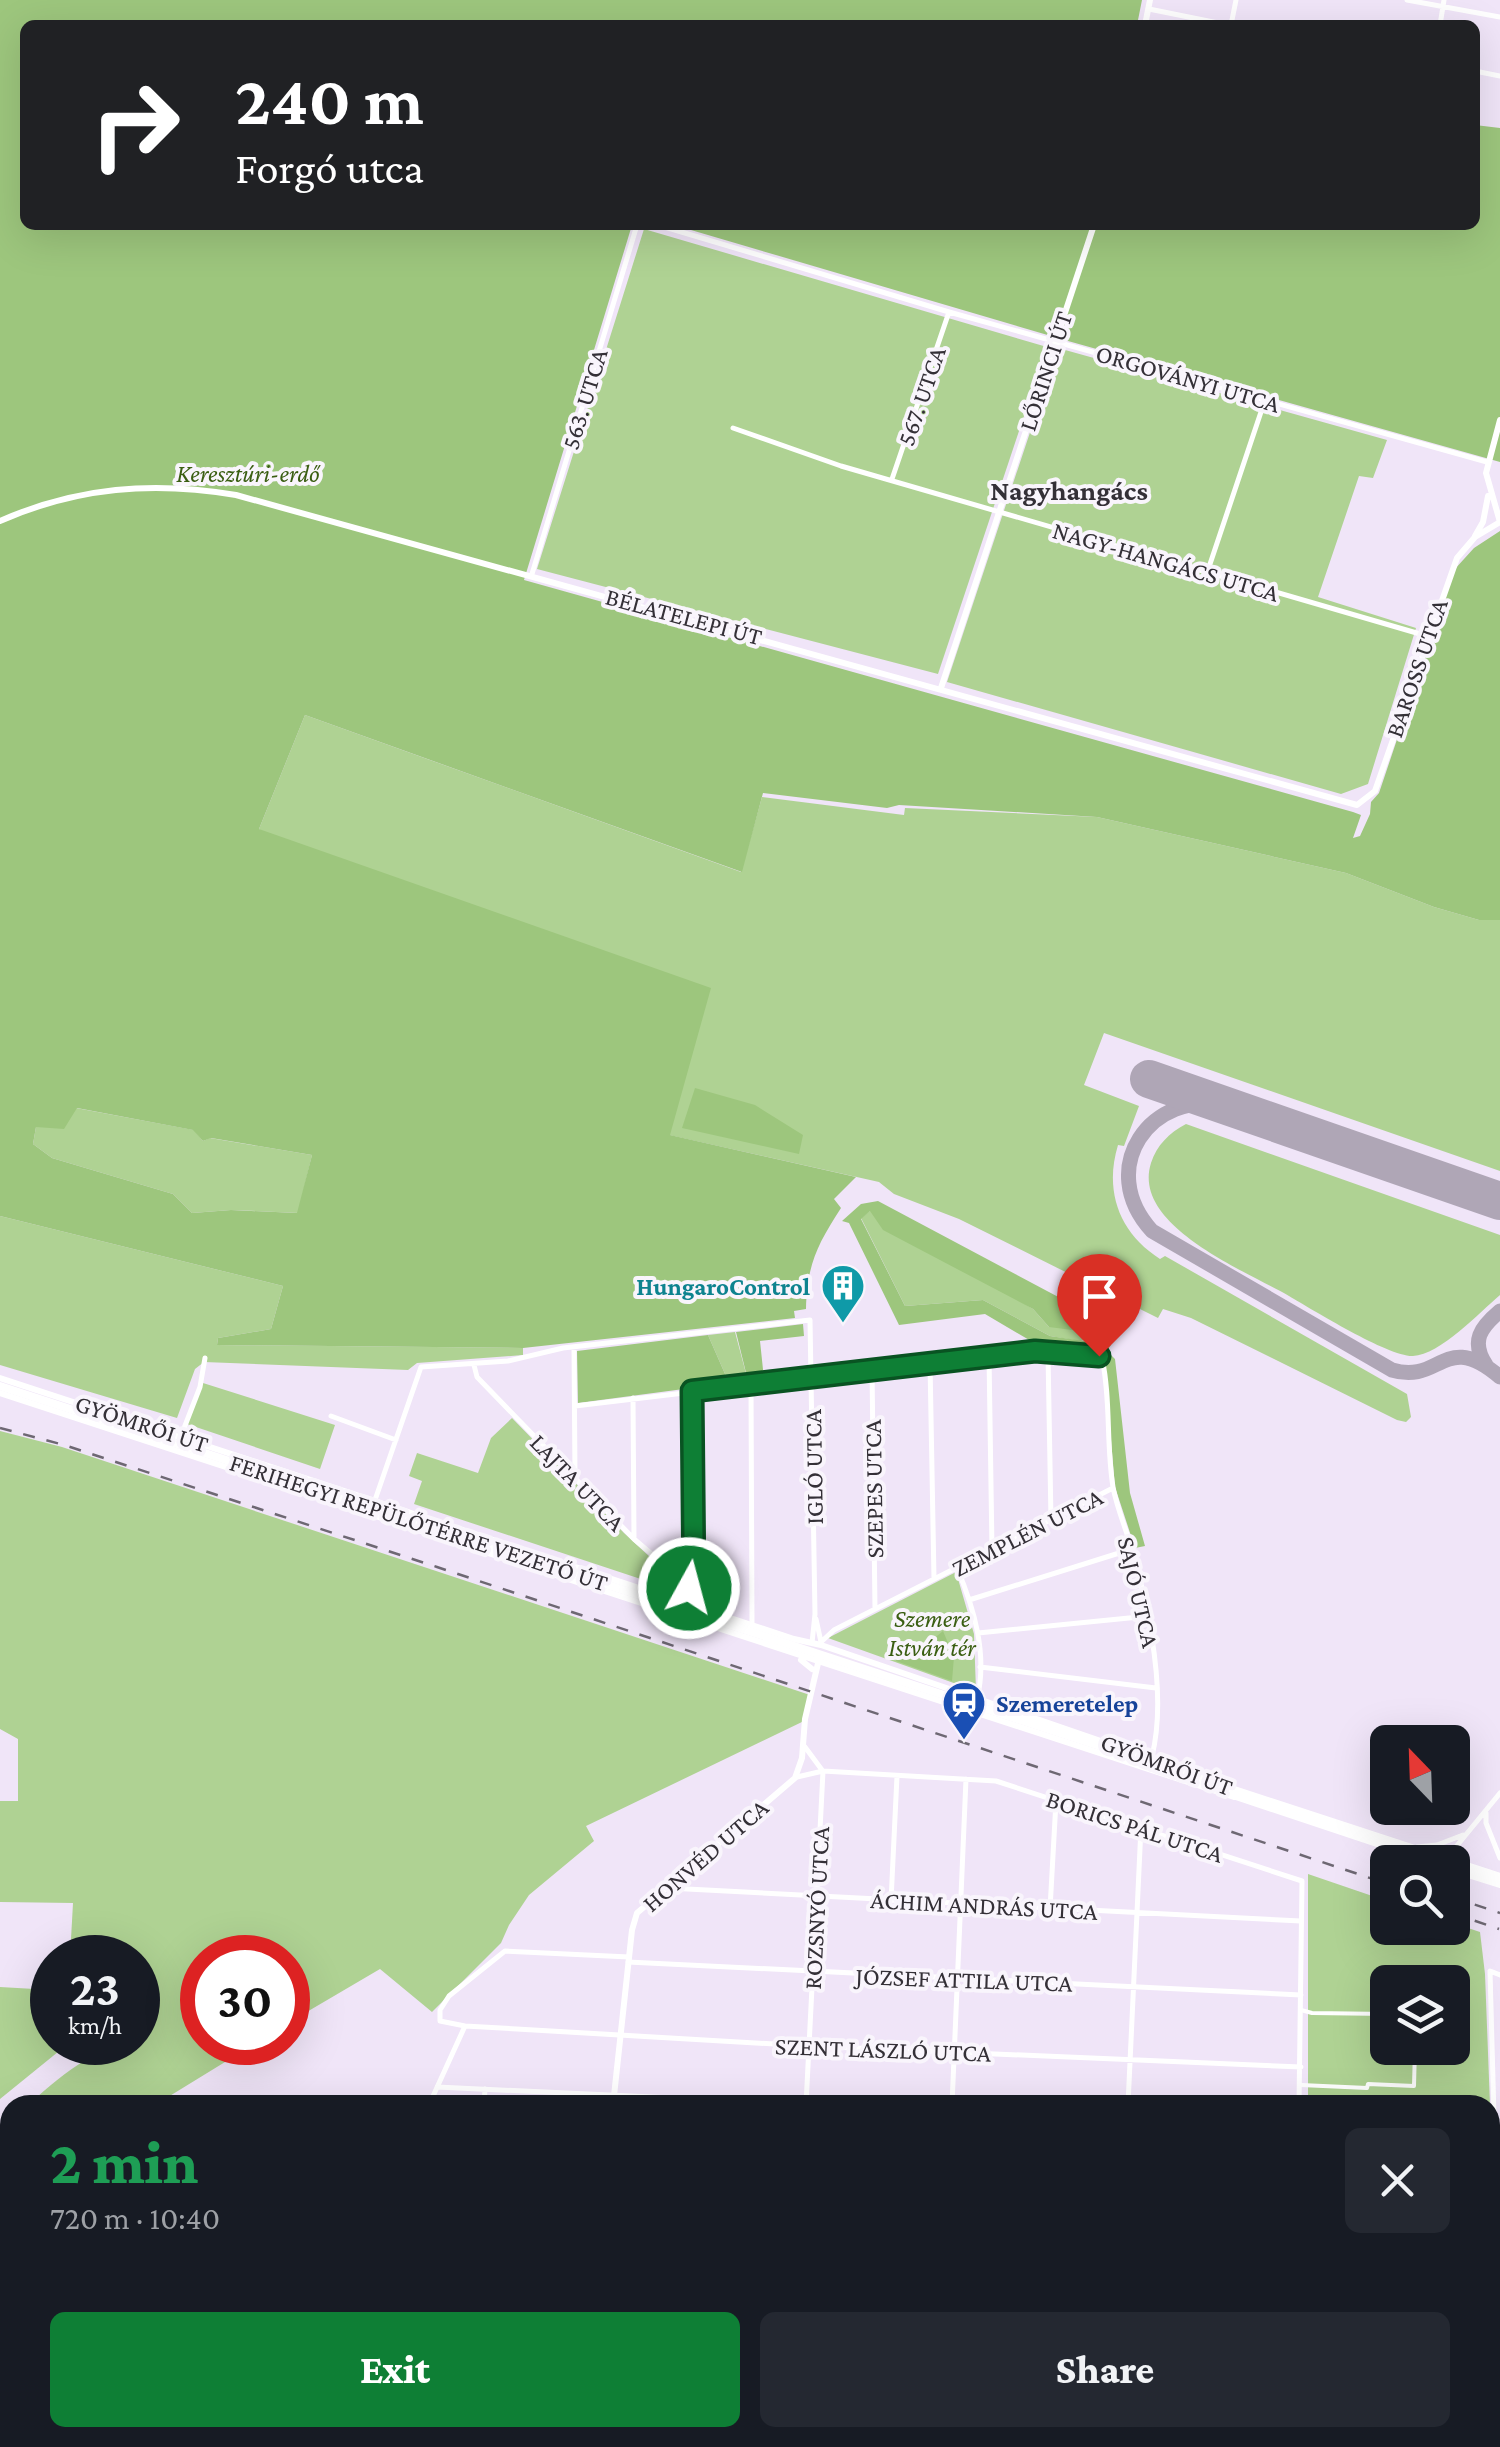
<!DOCTYPE html>
<meta charset="utf-8">
<style>
body{margin:0;font-family:"Crimson Pro",serif;background:#242831;color:#f1f3f6;height:100vh;display:flex;flex-direction:column;font-size:38px;white-space:nowrap}
*{box-sizing:border-box;margin:0}
p{font-size:32px;color:#9ea1a6}
.icon{flex:none;width:55px;height:55px;fill:none;stroke:currentColor;stroke-width:2;stroke-linecap:round;stroke-linejoin:round}
.map{position:relative;flex:1;overflow:hidden}
.drawer{position:absolute;left:0px;top:2095px;width:1500px;height:352px;display:flex;flex-direction:column;background:#171b24;border-radius:30px 30px 0 0;box-shadow:0 10px 40px #0002}
.drawer>*{flex:none}
.banner{position:absolute;left:20px;top:20px;width:1460px;height:210px;border-radius:15px;box-shadow:0 10px 40px #0002;background:#202124;color:#fff;overflow:hidden}
.needle{width:65px;rotate:337deg}
.controls{position:absolute;left:1370px;top:1725px;display:grid;gap:20px}
.controls a{display:grid;place-items:center;width:100px;height:100px;border-radius:15px;background:#171b24;box-shadow:0 10px 40px #0002;font-size:50px}
.speed{position:absolute;left:30px;top:1935px;display:flex;gap:20px;font-size:50px;font-weight:700;text-align:center}
.speed>*{display:grid;place-content:center;width:130px;height:130px;border-radius:50%;background:#171b24;box-shadow:0 10px 40px #0002;line-height:1}
.speed small{font-size:25px;font-weight:400}
.speed .limit{border:15px solid #d22;background:#fff;color:#111}
.pin{position:absolute;display:grid;place-items:center;width:85px;height:85px;color:#fff;margin:-102px -42px;border-radius:50% 50% 50% 0;rotate:-45deg;box-shadow:0 0 10px #0007}
.pin .icon{rotate:45deg}
.me{position:absolute;width:110px;margin:-55px;rotate:7deg;stroke-linejoin:round;filter:drop-shadow(0 0 8px #0008)}
.turn{display:flex;align-items:center;gap:35px;height:210px;padding:0 50px;font-size:45px}
.turn .icon{width:130px;height:130px;stroke-width:2.5}
.turn b{display:block;font-size:70px;line-height:85px}
.round{display:grid;place-items:center;flex:none;width:105px;height:105px;border-radius:15px;background:#242831}
.summary{display:flex;align-items:center;justify-content:space-between;height:170px;padding:0 50px}
h1{font-size:60px;font-weight:800;line-height:75px;color:#1e9e55}
.cta{display:flex;gap:20px;margin-top:auto;padding:20px 50px}
.cta a{flex:1;height:115px;border-radius:15px;background:#0e7f35;color:#fff;font-size:40px;font-weight:800;line-height:115px;text-align:center}
.cta a+a{background:#242831;color:#f1f3f6}
.map>svg:first-child{display:block}
.green{fill:#afd293;fill-rule:evenodd}
.forest{fill:#9dc67d;fill-rule:evenodd}
.lines{fill:none;stroke-linecap:round;stroke-linejoin:round}
.taxiway{stroke:#afa6b6;stroke-width:15}
.runway{stroke:#afa6b6;stroke-width:38}
.pedestrian{stroke:#fff;stroke-width:4}
.minor{stroke:#fff;stroke-width:5}
.tertiary{stroke:#fff;stroke-width:6}
.secondary{stroke:#fff;stroke-width:6}
.primary{stroke:#fff;stroke-width:8}
.rail{stroke:#6e6873;stroke-width:2.5;stroke-dasharray:12 12;stroke-linecap:butt}
.route-casing{stroke:#095322;stroke-width:25}
.route{stroke:#0e7f35;stroke-width:18}
.labels{text-anchor:middle;stroke-width:8;stroke-linejoin:round;paint-order:stroke}
.street-label{font-size:25px;fill:#343037;stroke:#f9f5fc}
.park-label{font-size:25px;font-style:italic;fill:#3a5e12;stroke:#f9f5fc}
.culture-label{font-size:25px;font-weight:bold;fill:#0d838f;stroke:#f9f5fc;text-anchor:end}
.transit-label{font-size:25px;font-weight:bold;fill:#164399;stroke:#f9f5fc;text-anchor:start}
.neighbourhood-label{font-size:28px;font-weight:bold;fill:#343037;stroke:#f9f5fc}
</style>
<div class="map">
<svg width="1500" height="2447" viewBox="0 0 1500 2447">
<rect width="100%" height="100%" fill="#f0e5f8"/>
<!-- green -->
<path class="green" d="M644,229L1047,347L938,674L537,569Z
M1058,348L1387,440L1373,478L1359,476L1318,597L1416,628L1368,784L1341,794L947,682Z
M305,715L741,872L762,797L904,815L905,808L1097,817L1346,873L1434,907L1479,920H1500V1171L1104,1033L1084,1085L1139,1106L1124,1146L1118,1145C1104,1191 1119,1233 1160,1259L1165,1256L1407,1394L1411,1417L1406,1422L1397,1420L1191,1318L1163,1309L1158,1318L959,1219L894,1194L879,1182L669,1135L259,829Z
M76,1108L194,1130L203,1141L210,1138L312,1155L298,1213L231,1210L192,1213L173,1194L52,1158L33,1144L36,1127Z
M1186,1124L1500,1235V1295C1480,1312 1440,1355 1413,1356C1389,1357 1313,1310 1289,1296C1246,1271 1131,1226 1151,1163C1157,1145 1169,1133 1186,1124Z
M871,1210L1033,1309L1049,1327L1085,1315L1079,1308L1099,1315L1108,1300L1106,1336L1080,1341L1050,1336L983,1300L905,1306L861,1218Z
M0,1216L283,1286L271,1329L218,1338L217,1345L523,1348V1355L417,1363L408,1370L204,1362L195,1369L177,1418L0,1365Z
M735,1332L748,1381L729,1383L708,1335Z
M203,1383L335,1425L320,1469L187,1424Z
M512,1418L624,1533L692,1596L414,1504L422,1481L409,1476L417,1453L478,1473L491,1438Z
M0,1431L62,1447L810,1695L804,1721L586,1826L594,1841L529,1895L509,1925L501,1943L432,2012L380,1969L288,2023V1958H202V2042L256,2043L155,2105H28C56,2080 98,2043 138,2042V2036L148,2031L138,2011V1958L70,1957L73,1903L0,1902V1801H18V1739L0,1729Z
M956,1572L974,1634L976,1691L828,1638Z
M1308,1874L1387,1901L1388,1928H1452L1453,1923L1480,1932L1485,1974L1490,2105L1308,2101ZM1388,1982H1452V2048H1388Z
M0,1987L52,1990V2042L69,2043L0,2099Z"/>
<!-- forest -->
<path class="forest" d="M0,0H1142L1137,25H25V225H632L524,580L1353,812L1361,815L1353,838L1360,836L1370,814L1371,802L1379,793L1454,570L1474,548L1500,531V920H1479L1434,907L1346,873L1097,817L899,805L887,808L763,793L742,872L305,715L259,829L711,988L670,1135L856,1177L834,1199L841,1208C817,1245 807,1265 806,1309L794,1311L795,1318L523,1348L217,1345L218,1338L271,1329L283,1286L0,1216ZM77,1108L193,1130L203,1141L211,1138L312,1155L297,1213L231,1210L192,1213L173,1194L52,1158L33,1144L36,1127L64,1129Z
M1475,125L1500,128V462L1068,341L674,225H1475Z
M695,1088L755,1105L803,1135L799,1154L682,1128Z
M878,1201L1079,1308L1085,1314L1080,1331L1049,1327L1033,1309L883,1230L870,1211L861,1219L905,1306L983,1300L1050,1336L1111,1345L1106,1352L1099,1353L1048,1351L985,1314L899,1325L849,1223L842,1221L861,1204Z
M803,1324L804,1336L760,1341L764,1379L748,1381L736,1332Z
M708,1335L729,1383L578,1403L577,1351Z
M1109,1353L1115,1359L1130,1493L1145,1546L1135,1548L1115,1487L1104,1357Z
M943,1631L954,1657L952,1681L896,1661L898,1655L913,1653L912,1658L932,1660V1652L926,1645Z"/>
<g class="lines">
<!-- taxiway -->
<path class="taxiway" d="M1228,1106C1150,1088 1095,1169 1152,1231L1392,1370C1441,1385 1444,1329 1500,1377
M1486,1365C1470,1341 1481,1327 1500,1311"/>
<!-- runway -->
<path class="runway" d="M1149,1079L1500,1201"/>
<!-- pedestrian -->
<path class="pedestrian" d="M1301,2010L1312,2013L1388,2014
M1301,2085L1367,2088L1368,2084L1414,2086L1415,2048"/>
<!-- minor -->
<path class="minor" d="M1407,0L1500,17
M1149,9L1228,25
M1231,25L1236,0
M1440,25L1444,0
M1475,71L1500,76
M658,225L949,312L1487,462
M733,428L841,466L1427,636
M892,479L949,312
M1207,573L1265,400
M532,574L637,225
M574,1347L575,1476
M1048,1354L1051,1520
M989,1356L992,1550
M930,1363L934,1579
M474,1365L477,1377L634,1539L694,1590
M872,1369L875,1609
M751,1385L752,1624
M633,1398L634,1539
M575,1406L1035,1351L1102,1358C1111,1399 1106,1445 1113,1487C1117,1509 1127,1531 1133,1553C1149,1611 1167,1696 1152,1756
M331,1416L396,1440
M181,1436L200,1387L205,1358
M375,1500L421,1367L508,1361L563,1348L810,1320L815,1614L812,1643
M957,1568C974,1608 988,1655 977,1699
M969,1600L1132,1549
M692,1604L694,1590L692,1391
M816,1619L821,1642
M978,1633L1149,1616
M821,1642L834,1630L1113,1488
M980,1667L1156,1688
M805,1747L822,1770
M797,1777L823,1771L996,1781L1302,1881L1299,2105
M1486,1813V1823L1500,1858
M1417,1847L1437,1845L1463,1835
M1454,1863L1455,1848L1500,1793
M668,1888L1301,1921
M891,1901L897,1776
M1050,1909L1056,1801
M629,1957L505,1951L449,1996L440,2010V2021L465,2026L809,2046L1301,2067
M628,1962L1301,1995
M1500,1975L1490,1971L1500,2337
M437,2087L823,2105
M429,2105L465,2026
M484,2105L485,2089
M546,2105L548,2093
M806,2105L823,1771
M952,2105L966,1779
M1128,2105L1141,1827
M1490,2139H1500
M0,2199L10,2186
M0,2253L10,2254
M1490,2382L1500,2385
M0,2403L7,2325
M1103,2438L1145,2447
M52,2447L65,2438
M69,2447L70,2438
M140,2447L141,2438
M213,2447L214,2438
M283,2447L284,2438
M351,2447L352,2438
M419,2447L420,2438
M494,2447L495,2438
M651,2447L653,2438
M721,2447L722,2438
M786,2447V2438
M861,2447V2438
M938,2447V2438
M990,2447V2438
M1038,2447V2438
M1198,2447L1200,2438
M1270,2447L1272,2438
M1345,2447L1347,2438
M1416,2447L1418,2438
M1489,2447L1500,2400"/>
<!-- tertiary -->
<path class="tertiary" d="M1145,25L1150,0
M1500,522L1486,473L1500,420
M1475,536L1483,522L1488,496
M941,688L1094,225
M0,1378L794,1639L821,1645L1217,1781
M0,1393L1234,1797
M801,1660L812,1669
M613,2105L632,1930L637,1913L795,1778L802,1758L805,1719L819,1659
M572,2447L574,2438"/>
<!-- secondary -->
<path class="secondary" d="M0,521C77,487 153,481 236,495L1357,805L1375,791L1457,558L1475,537L1500,522"/>
<!-- primary -->
<path class="primary" d="M0,1386L1500,1877
M1233,1795L1434,1862
M1452,1869L1500,1884"/>
<!-- rail -->
<path class="rail" d="M0,1428L64,1445L437,1567L1388,1884
M1452,1897L1500,1913
M1452,1913L1499,1929"/>
</g>
<g class="lines">
<defs>
<path id="route" d="M689,1588L694,1590L692,1391L1035,1351L1099,1356"/>
</defs>
<!-- route casing -->
<use href="#route" class="route-casing"/>
<!-- route -->
<use href="#route" class="route"/>
</g>
<!-- icons -->
<defs>
<symbol id="building-pin" viewBox="-11 -11 22 30"><path d="M0 17L-7.5 6A9.5 9.5 0 1 1 7.5 6Z" fill="#0f9aa8" stroke="#f9f5fc"/><path d="M-4-6H4V6H1V3H-1V6H-4ZM-2.5-4.3h1.7v1.8h-1.7ZM.8-4.3h1.7v1.8H.8ZM-2.5-1h1.7V.8h-1.7ZM.8-1h1.7V.8H.8Z" fill="#fff"/></symbol>
<symbol id="station-pin" viewBox="-11 -11 22 30"><path d="M0 17L-7.5 6A9.5 9.5 0 1 1 7.5 6Z" fill="#1a4fb4" stroke="#f9f5fc"/><path d="M-3-6H3Q5-6 5-4V2Q5 4 3 4L4.5 6H3L1.5 4h-3L-3 6H-4.5L-3 4Q-5 4-5 2V-4Q-5-6-3-6ZM-3.5-4v3h7v-3ZM-3.5 1v1.5H-2V1ZM2 1v1.5H3.5V1Z" fill="#fff"/></symbol>
</defs>
<g fill-rule="evenodd">
<use href="#building-pin" x="818" y="1261" width="50" height="68"/>
<use href="#station-pin" x="939" y="1678" width="50" height="68"/>
</g>
<g class="labels">
<!-- street labels -->
<g class="street-label">
<text transform="translate(1045 371) rotate(-72)" y="9">LŐRINCI ÚT</text>
<text transform="translate(1188 378) rotate(16)" y="9">ORGOVÁNYI UTCA</text>
<text transform="translate(921 396) rotate(-71)" y="9">567. UTCA</text>
<text transform="translate(584 399) rotate(-73)" y="9">563. UTCA</text>
<text transform="translate(1166 561) rotate(16)" y="9">NAGY-HANGÁCS UTCA</text>
<text transform="translate(684 616) rotate(15)" y="9">BÉLATELEPI ÚT</text>
<text transform="translate(1416 668) rotate(-71)" y="9">BAROSS UTCA</text>
<text transform="translate(142 1423) rotate(18)" y="9">GYÖMRŐI ÚT</text>
<text transform="translate(813 1467) rotate(-91)" y="9">IGLÓ UTCA</text>
<text transform="translate(578 1482) rotate(46)" y="9">LAJTA UTCA</text>
<text transform="translate(873 1489) rotate(-91)" y="9">SZEPES UTCA</text>
<text transform="translate(419 1522) rotate(18)" y="9">FERIHEGYI REPÜLŐTÉRRE VEZETŐ ÚT</text>
<text transform="translate(1027 1532) rotate(-27)" y="9">ZEMPLÉN UTCA</text>
<text transform="translate(1139 1592) rotate(77)" y="9">SAJÓ UTCA</text>
<text transform="translate(1167 1764) rotate(20)" y="9">GYÖMRŐI ÚT</text>
<text transform="translate(1135 1826) rotate(18)" y="9">BORICS PÁL UTCA</text>
<text transform="translate(705 1855) rotate(-41)" y="9">HONVÉD UTCA</text>
<text transform="translate(984 1905) rotate(3)" y="9">ÁCHIM ANDRÁS UTCA</text>
<text transform="translate(816 1908) rotate(-87)" y="9">ROZSNYÓ UTCA</text>
<text transform="translate(964 1979) rotate(2)" y="9">JÓZSEF ATTILA UTCA</text>
<text transform="translate(883 2049) rotate(2)" y="9">SZENT LÁSZLÓ UTCA</text>
</g>
<!-- park labels -->
<g class="park-label">
<text x="248" y="482">Keresztúri-erdő</text>
<text x="932" y="1627">Szemere<tspan x="932" dy="29">István tér</tspan></text>
</g>
<!-- culture labels -->
<g class="culture-label">
<text x="810" y="1295">HungaroControl</text>
</g>
<!-- transit labels -->
<g class="transit-label">
<text x="996" y="1712">Szemeretelep</text>
</g>
<!-- neighbourhood labels -->
<g class="neighbourhood-label">
<text x="1069" y="500">Nagyhangács</text>
</g>
</g>
</svg>
<div class="controls">
<a><svg class="needle" viewBox="-14 -14 28 28"><path d="M0-13l5 13h-10z" fill="#e53935"/><path d="M0 13l5-13h-10z" fill="#9ea1a6"/></svg></a>
<a><svg class="icon" aria-label="search" viewBox="0 0 24 24"><circle cx="10" cy="10" r="6"/><path d="M15 15l6 6"/></svg></a>
<a><svg class="icon" aria-label="layers" viewBox="0 0 24 24"><path d="M12 4l9 5-9 5-9-5zM3 14l9 5 9-5"/></svg></a>
</div>
<div class="speed"><div>23<small>km/h</small></div><div class="limit">30</div></div>
<div class="pin" style="left:1099px;top:1356px;background:#d93025"><svg class="icon" aria-label="arrive" viewBox="0 0 24 24"><path d="M6 21V4h12l-3 4 3 4H6"/></svg></div>
<svg class="me" style="left:689px;top:1588px" viewBox="-20 -20 40 40"><circle r="17" fill="#0e7f35" stroke="#fff" stroke-width="3"/><path d="M0-11L8 9 0 5-8 9z" fill="#fff"/></svg>
<div class="banner">
<div class="turn"><svg class="icon" aria-label="right" viewBox="0 0 24 24"><path d="M7 20v-9h11M14 6l5 5-5 5"/></svg><div><b>240 m</b>Forgó utca</div></div>
</div>
<section class="drawer">
<div class="summary"><div><h1>2 min</h1><p>720 m · 10:40</p></div><a class="round"><svg class="icon" aria-label="close" viewBox="0 0 24 24"><path d="M6 6l12 12M18 6L6 18"/></svg></a></div>
<div class="cta"><a>Exit</a><a>Share</a></div>
</section>
</div>
